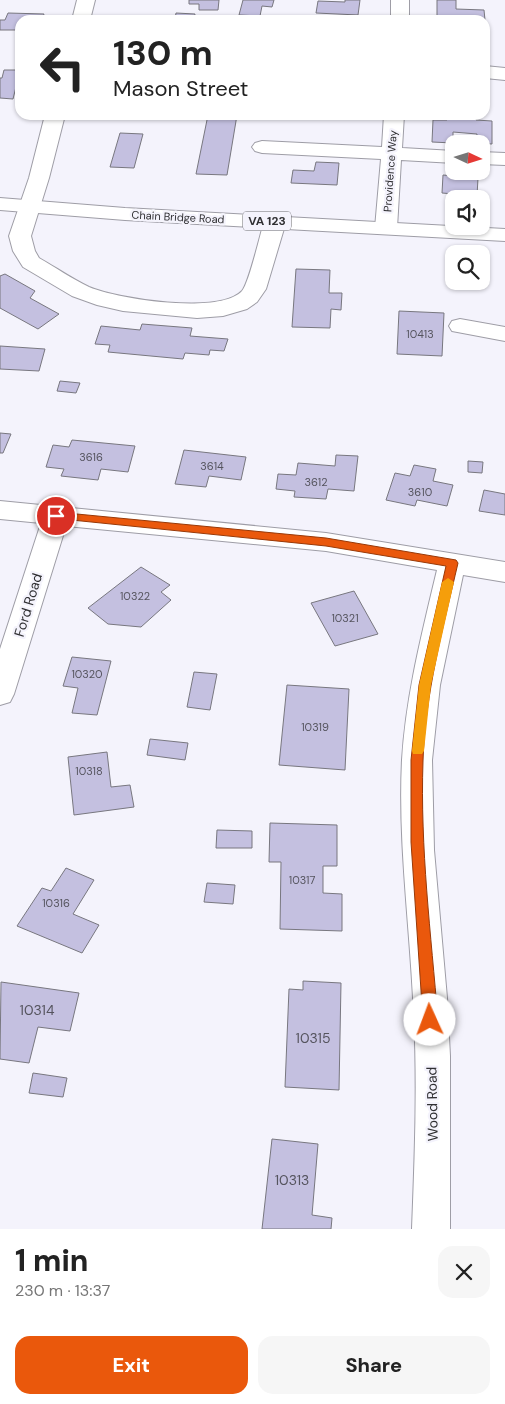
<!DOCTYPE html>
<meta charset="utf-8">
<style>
body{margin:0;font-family:"DM Sans",sans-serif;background:#f6f6f6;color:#222;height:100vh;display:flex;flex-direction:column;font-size:19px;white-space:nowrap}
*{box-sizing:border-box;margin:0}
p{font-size:16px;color:#767676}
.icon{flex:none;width:28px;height:28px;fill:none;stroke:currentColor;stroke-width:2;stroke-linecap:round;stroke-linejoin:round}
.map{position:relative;height:1229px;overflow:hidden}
.side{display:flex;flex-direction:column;background:#fff;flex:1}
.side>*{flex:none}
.guide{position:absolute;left:15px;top:15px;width:475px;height:105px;border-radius:15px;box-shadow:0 1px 4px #0004;background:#fff;color:#222;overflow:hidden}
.needle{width:32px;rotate:94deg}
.buttons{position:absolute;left:445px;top:135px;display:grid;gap:10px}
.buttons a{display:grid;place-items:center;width:45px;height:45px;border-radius:10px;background:#fff;box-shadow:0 1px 4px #0004;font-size:25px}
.pin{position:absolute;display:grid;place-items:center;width:42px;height:42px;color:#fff;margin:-21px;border:2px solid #fff;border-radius:50%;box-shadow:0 1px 5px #0007}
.me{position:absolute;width:55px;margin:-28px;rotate:358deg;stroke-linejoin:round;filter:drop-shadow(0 0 4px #0008)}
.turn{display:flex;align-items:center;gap:18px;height:105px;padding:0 15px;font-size:22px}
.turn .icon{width:65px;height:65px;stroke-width:2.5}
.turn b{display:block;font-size:35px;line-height:42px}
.round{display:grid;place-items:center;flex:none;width:52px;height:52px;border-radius:15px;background:#f6f6f6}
.headline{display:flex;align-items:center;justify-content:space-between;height:85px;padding:0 15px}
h1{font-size:30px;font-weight:800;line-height:38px}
.action{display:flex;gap:10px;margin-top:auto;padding:10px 15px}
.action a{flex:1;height:58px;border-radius:15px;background:#ea580c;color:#fff;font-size:20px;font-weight:800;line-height:58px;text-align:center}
.action a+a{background:#f6f6f6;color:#222}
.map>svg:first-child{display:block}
.building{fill:#c4c0e0;stroke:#78777f}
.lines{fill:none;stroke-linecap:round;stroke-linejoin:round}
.minor-casing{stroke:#9e9da6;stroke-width:2}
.major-casing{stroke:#9e9da6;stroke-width:2}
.minor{fill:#fff;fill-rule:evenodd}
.major{fill:#fff;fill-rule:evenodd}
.route{fill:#ea580c;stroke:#983908}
.slow{fill:#f59e0b}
.labels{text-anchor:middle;stroke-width:4.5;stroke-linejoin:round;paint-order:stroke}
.far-street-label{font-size:11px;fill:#303033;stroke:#f4f3fc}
.number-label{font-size:11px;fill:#55545e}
.shield{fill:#f4f3fc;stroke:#6b6a6f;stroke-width:1}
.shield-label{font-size:12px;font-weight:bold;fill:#303033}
.street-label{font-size:14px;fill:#303033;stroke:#f4f3fc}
.near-number-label{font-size:14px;fill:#55545e}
</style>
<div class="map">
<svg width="505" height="1229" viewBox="0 0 505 1229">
<rect width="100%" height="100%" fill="#f4f3fc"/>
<!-- building -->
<path class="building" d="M189,0H219L218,10H199V4H189Z
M243,0H274L272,7L262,6L260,16L239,15Z
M345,0H360L358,15L316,13L318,1L345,2Z
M437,0H456V9L484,10L485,20H437Z
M8,13L44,14L42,20H20V27H18L17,30H0V20H5Z
M176,13L195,14L194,20L175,19Z
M143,16L163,17L162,20H142Z
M4,70H20V79H18L13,99L0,98V78H2Z
M208,115H237L227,175L196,174Z
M447,115L476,116V120L492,121V144L476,143L477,134L453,132V143L432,142L433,120H447Z
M120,133L143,134L134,168L110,167Z
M316,162L339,163L337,185L291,183L293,170L314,171Z
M443,175L478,178L477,196L442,193Z
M296,269L330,270L329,293H342L341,310L331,309L330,328L292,327Z
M5,274L35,291L30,298L59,314L38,329L0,308V276Z
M399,311L444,313L442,356L397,354Z
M142,324L192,328L190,336L228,339L224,351L210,350L209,355L185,353L183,359L108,352L110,345L95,344L101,326L140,330Z
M0,346L45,349L39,371L0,369Z
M60,381L80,383L76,393L57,391Z
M0,433L11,434L3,453H0Z
M72,440L135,446L128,472L101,469L98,480L61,476L64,469L46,467L53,445L69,447Z
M184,450L246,457L241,480L209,476L206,487L175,484Z
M336,455L358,456L354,491L328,489L326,499L294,497L295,491L276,489L278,474L296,475L298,463L335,466Z
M468,461L483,462L482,473L468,472Z
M414,465L436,469L433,481L453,485L447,506L417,500L415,506L386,500L395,473L410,476Z
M484,490L505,494V515L479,511Z
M141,567L170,585L161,592L171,600L141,627L108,624L88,608Z
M354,591L378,634L335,646L311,603Z
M72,657L111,661L97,715L72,713L78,688L63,686Z
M194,672L217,674L210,710L187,707Z
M287,685L349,689L345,770L279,765Z
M150,739L188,743L185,760L147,755Z
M107,752L111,787L130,785L134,807L74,815L68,757Z
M270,823L337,825V866H323V893L342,894V931L280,929L281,862H269Z
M217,830L252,831V848H216Z
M66,868L94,880L73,914L99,925L82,953L17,926L42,888L51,891Z
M207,883L235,885L233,904L204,902Z
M303,981L341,983L339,1090L285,1087L289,989L303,990Z
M1,982L79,993L70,1031L38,1027L29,1063L0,1059Z
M33,1073L67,1078L63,1097L29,1093Z
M272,1139L318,1144L312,1215L332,1218L331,1229H262Z"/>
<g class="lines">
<defs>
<path id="minor" d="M77,0H95L90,20H72Z
M391,0H409V20H391Z
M485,66L505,68V80L485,78Z
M45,115H65L49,178L31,236L35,251L39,258C55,267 72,279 89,287C117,299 219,315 242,291C249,283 260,235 264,222L267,217L275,216L283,217L286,222L266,289L257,302L247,309L223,316L197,318L123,311L97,305L72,296L23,267L13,251L9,236L29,178Z
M384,115H404L402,148L454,151V163L401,160L397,228L394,233L386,234L378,233L375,228L381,159L262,153L255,151L252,147L255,143L262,141L382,147Z
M481,152L505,153V165L481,164Z
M460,319L505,327V341L452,331L449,326L452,321Z
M0,501L326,533L505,562V582L463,575L440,685L432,760L434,850L447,998L450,1056V1229H412C415,1152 418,1075 413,998C409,919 398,839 402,760C406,695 422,633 437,570L326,551L66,526L14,694L10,702L0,705V649L41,523L0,519Z"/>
<path id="major" d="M0,198L125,208L505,229V241L125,220L0,210Z"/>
</defs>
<!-- minor casing -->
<use href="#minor" class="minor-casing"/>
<!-- major casing -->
<use href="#major" class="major-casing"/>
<!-- minor -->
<use href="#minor" class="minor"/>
<!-- major -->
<use href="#major" class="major"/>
</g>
<!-- route -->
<path class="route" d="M56,512L326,538L456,560L458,563C443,628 425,694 423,761C420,848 431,934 438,1020L435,1024L430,1026L426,1024L423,1020L411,842V760L419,685L446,566L326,546L52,518L51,516Z"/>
<!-- slow -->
<path class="slow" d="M448,578L454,582L431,685L424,751L422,754H413L412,751L419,685L442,582Z"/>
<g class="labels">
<!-- far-street labels -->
<g class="far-street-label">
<text transform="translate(390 171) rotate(-86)" y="4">Providence Way</text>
<text transform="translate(178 217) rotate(3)" y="4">Chain Bridge Road</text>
</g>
<!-- number labels -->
<g class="number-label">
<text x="420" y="338">10413</text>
<text x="91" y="461">3616</text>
<text x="212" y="470">3614</text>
<text x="316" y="486">3612</text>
<text x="420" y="496">3610</text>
<text x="135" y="600">10322</text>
<text x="345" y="622">10321</text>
<text x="87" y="678">10320</text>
<text x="315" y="731">10319</text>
<text x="89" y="775">10318</text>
<text x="302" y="884">10317</text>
<text x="56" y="907">10316</text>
</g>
<!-- shield labels -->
<rect class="shield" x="243" y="211.5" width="48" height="19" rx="4"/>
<g class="shield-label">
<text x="267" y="225">VA 123</text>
</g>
<!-- street labels -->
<g class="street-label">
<text transform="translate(28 605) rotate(-73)" y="5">Ford Road</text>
<text transform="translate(432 1104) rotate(-91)" y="5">Wood Road</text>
</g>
<!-- near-number labels -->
<g class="near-number-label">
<text x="37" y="1015">10314</text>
<text x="313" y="1043">10315</text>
<text x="292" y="1185">10313</text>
</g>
</g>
</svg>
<div class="buttons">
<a><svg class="needle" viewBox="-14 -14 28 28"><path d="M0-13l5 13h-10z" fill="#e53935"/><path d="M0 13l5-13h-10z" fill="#767676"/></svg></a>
<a><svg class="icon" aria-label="sound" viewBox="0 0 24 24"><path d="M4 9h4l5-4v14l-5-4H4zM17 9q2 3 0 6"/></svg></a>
<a><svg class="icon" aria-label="search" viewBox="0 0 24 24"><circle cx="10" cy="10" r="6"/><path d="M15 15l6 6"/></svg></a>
</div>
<div class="pin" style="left:56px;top:516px;background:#d93025"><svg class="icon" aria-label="arrive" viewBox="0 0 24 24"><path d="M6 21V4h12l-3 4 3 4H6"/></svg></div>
<svg class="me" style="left:430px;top:1020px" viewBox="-20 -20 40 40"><circle r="19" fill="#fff"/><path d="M0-13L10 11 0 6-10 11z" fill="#ea580c"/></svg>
<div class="guide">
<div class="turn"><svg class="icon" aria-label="left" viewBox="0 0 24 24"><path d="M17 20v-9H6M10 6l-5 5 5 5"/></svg><div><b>130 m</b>Mason Street</div></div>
</div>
</div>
<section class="side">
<div class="headline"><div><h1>1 min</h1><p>230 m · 13:37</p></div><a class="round"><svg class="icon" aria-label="close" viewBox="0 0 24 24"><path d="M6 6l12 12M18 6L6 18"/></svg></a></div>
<div class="action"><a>Exit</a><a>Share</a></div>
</section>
